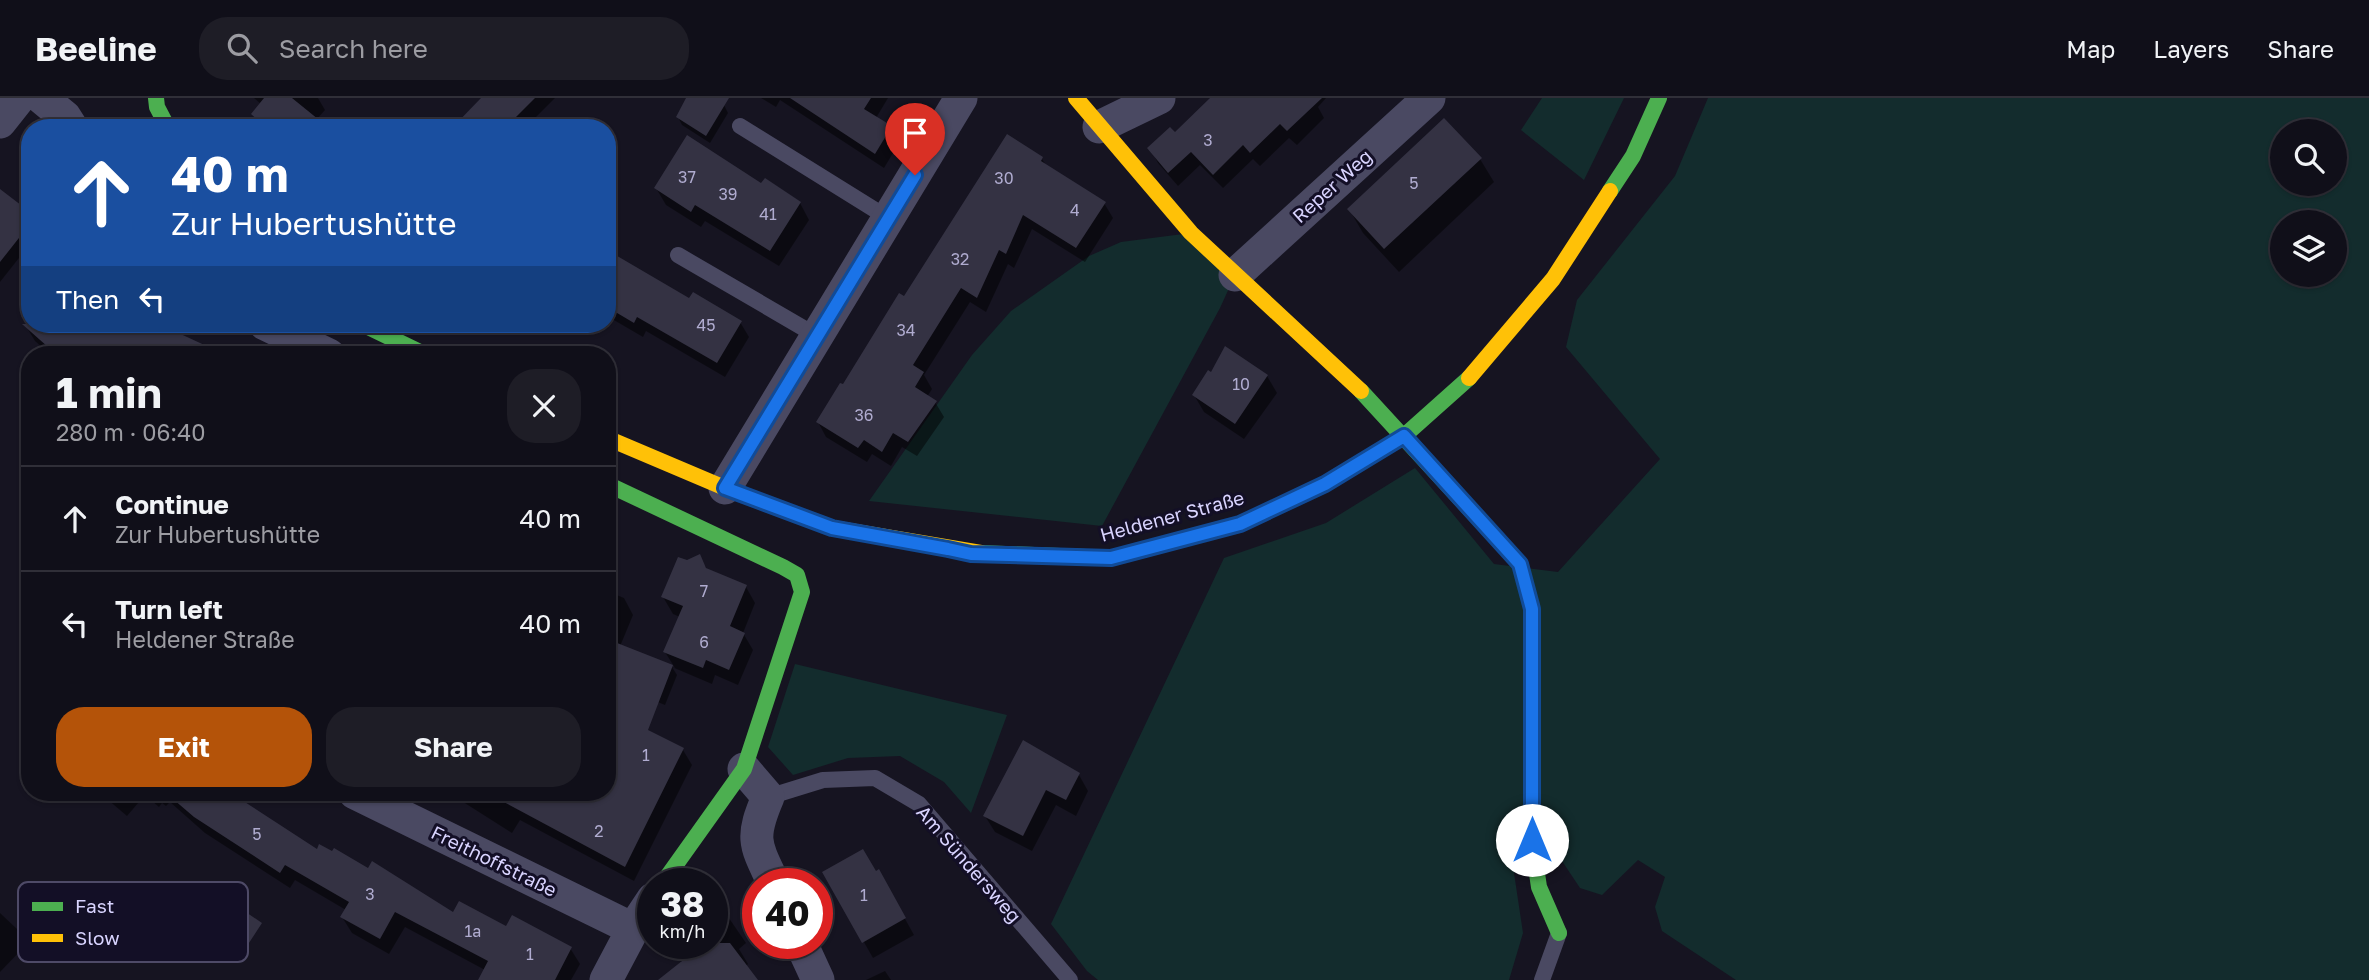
<!DOCTYPE html>
<meta charset="utf-8">
<style>
body{margin:0;font-family:"Golos Text",sans-serif;background:#1e1d26;color:#f1f3f6;height:100vh;display:flex;flex-direction:column;font-size:26px;white-space:nowrap}
*{box-sizing:border-box;margin:0}
p{font-size:23px;color:#9c9ca2}
.icon{flex:none;width:38px;height:38px;fill:none;stroke:currentColor;stroke-width:2;stroke-linecap:round;stroke-linejoin:round}
.map{position:relative;flex:1;overflow:hidden}
.details{position:absolute;left:21px;top:248px;width:595px;height:455px;display:flex;flex-direction:column;background:#100f19;border-radius:28px;box-shadow:0 2px 5px #0004,0 0 0 2px #302f38}
.details>*{flex:none}
.hud{position:absolute;left:21px;top:21px;width:595px;height:214px;border-radius:28px;box-shadow:0 2px 5px #0004,0 0 0 2px #302f38;background:#1a4fa0;color:#fff;overflow:hidden}
.fabs{position:absolute;left:2270px;top:21px;display:grid;gap:14px}
.fabs a{display:grid;place-items:center;width:77px;height:77px;border-radius:50%;background:#100f19;box-shadow:0 2px 5px #0004,0 0 0 2px #302f38;font-size:35px}
.speed{position:absolute;left:637px;top:770px;display:flex;gap:14px;font-size:35px;font-weight:700;text-align:center}
.speed>*{display:grid;place-content:center;width:91px;height:91px;border-radius:50%;background:#100f19;box-shadow:0 2px 5px #0004,0 0 0 2px #302f38;line-height:1}
.speed small{font-size:18px;font-weight:400}
.speed .limit{border:10px solid #d22;background:#fff;color:#111}
.pin{position:absolute;display:grid;place-items:center;width:60px;height:60px;color:#fff;margin:-72px -30px;border-radius:50% 50% 50% 0;rotate:-45deg;box-shadow:0 0 7px #0007}
.pin .icon{rotate:45deg}
.me{position:absolute;width:77px;margin:-38px;rotate:0deg;stroke-linejoin:round;filter:drop-shadow(0 0 5px #0008)}
.turn{display:flex;align-items:center;gap:24px;height:147px;padding:0 35px;font-size:32px}
.turn .icon{width:91px;height:91px;stroke-width:2.5}
.turn b{display:block;font-size:49px;line-height:60px}
.then{display:flex;align-items:center;height:66px;padding:0 35px;background:#0003;gap:14px;font-size:26px}
.round{display:grid;place-items:center;flex:none;width:74px;height:74px;border-radius:28px;background:#1e1d26}
.headline{display:flex;align-items:center;justify-content:space-between;height:119px;padding:0 35px}
h1{font-size:42px;font-weight:700;line-height:52px}
.action{display:flex;gap:14px;margin-top:auto;padding:14px 35px}
.action a{flex:1;height:80px;border-radius:28px;background:#b45309;color:#fff;font-size:28px;font-weight:700;line-height:80px;text-align:center}
.action a+a{background:#1e1d26;color:#f1f3f6}
ul{padding:0;list-style:none}
li{display:flex;align-items:center;gap:21px;height:105px;padding:0 35px;border-top:2px solid #302f38}
li div{flex:1}
li b{display:block;font-size:26px}
li em{font-style:normal}
header{display:flex;align-items:center;gap:42px;box-sizing:border-box;height:98px;padding:0 35px;background:#100f19;border-bottom:2px solid #302f38}
header strong{font-size:33px}
nav{display:flex;gap:38px;margin-inline-start:auto;font-size:24px}
.search{width:490px;height:63px;background:#1e1d26;display:flex;align-items:center;gap:18px;box-sizing:border-box;padding:0 24px;border-radius:28px;color:#9c9ca2;font-size:26px}
.map>svg:first-child{display:block}
.green{fill:#132c2d;fill-rule:evenodd}
.shadow{fill:#0007}
.building{fill:#343243}
.lines{fill:none;stroke-linecap:round;stroke-linejoin:round}
.lane{stroke:#4a4962;stroke-width:16}
.street{stroke:#4a4962;stroke-width:33}
.fast{stroke:#4caf50;stroke-width:16}
.slow{stroke:#ffc107;stroke-width:16}
.route-casing{stroke:#114b97;stroke-width:18}
.route{stroke:#1a73e8;stroke-width:12}
.labels{text-anchor:middle;stroke-width:6;stroke-linejoin:round;paint-order:stroke}
.number-label{font-size:16px;fill:#b0acd0}
.street-label{font-size:19px;fill:#d9d4ff;stroke:#130f26}
.key{fill:#130f26;stroke:#4e4a67;stroke-width:2}
.key-label{font-size:19px;fill:#d9d4ff}
</style>
<header>
<strong>Beeline</strong>
<div class="search"><svg class="icon" aria-label="search" viewBox="0 0 24 24"><circle cx="10" cy="10" r="6"/><path d="M15 15l6 6"/></svg>Search here</div>
<nav><a>Map</a><a>Layers</a><a>Share</a></nav>
</header>
<div class="map">
<svg width="2369" height="882" viewBox="0 0 2369 882">
<rect width="100%" height="100%" fill="#161421"/>
<!-- green -->
<path class="green" d="M1542,0H1624L1584,82L1521,32Z
M1708,0H2369V882H1736L1662,833L1655,809L1665,779L1638,762L1602,797L1580,790L1556,754L1514,775L1523,835L1509,882H1098L1087,873L1051,826L1224,460L1326,425L1415,370L1494,466L1558,474L1660,361L1566,249L1577,202L1675,78ZM2282,33H2334V86H2282ZM2282,124H2334V177H2282Z
M1191,135L1235,177L1220,210L1102,428L869,403L972,257L1011,213L1089,158L1121,144Z
M795,566L1007,617L971,715L944,684L900,658L848,660L793,677L768,649Z"/>
<!-- shadow -->
<path class="shadow" d="M254,0H318L325,12L317,21L327,30H260L253,16L261,6Z
M484,0H555L525,30H475Z
M689,0H712L724,7L728,15L710,45L682,27L678,19Z
M761,0H888L876,20L891,29L899,45L884,70L780,2L776,9Z
M1230,0H1326L1318,9L1324,20L1297,47L1289,40L1260,68L1253,61L1223,90L1200,67L1178,88L1158,65L1150,50L1175,37Z
M1042,61L1047,69L1104,105L1113,120L1085,164L1032,131L1014,170L1008,166L986,214L970,204L924,277L932,291L927,299L935,304L944,319L917,358L902,349L891,368L872,356L867,364L826,339L818,324L905,201Z
M1480,61L1494,84L1399,174L1363,135L1349,111Z
M762,87L800,105L809,122L779,168L705,123L701,129L666,107L656,90Z
M0,93L30,116V146L0,184Z
M607,187L689,203L740,224L749,239L725,279L646,233L643,239L607,218Z
M30,224V226H123L156,257H51L35,243L26,228Z
M1267,278L1277,295L1244,341L1204,314L1194,297Z
M699,458L708,473L746,489L755,505L743,535L753,552L738,587L715,577L712,586L672,569L677,577L665,607L633,594L640,556L675,570L665,554L680,519L673,516L663,499L687,464Z
M607,493L624,500L633,517L616,558L607,554Z
M683,652L692,667L634,783L520,722L512,735L449,695H545L555,701L559,695H607Z
M1079,677L1088,693L1076,718L1056,707L1032,753L995,734L985,718Z
M103,695H228L317,754L454,816L570,850L580,866L571,882H485V872L405,829L389,856L352,835L342,819L346,812L295,782L290,790L205,735L170,704L166,708L162,705L159,709L145,697L127,718L107,701Z
M824,774H879L914,837L873,860Z
M720,807L746,845L739,851L748,866L745,869L755,882H661L682,865L670,845H712V813Z
M0,815L17,831L26,847L0,874Z
M885,873L891,882H866Z"/>
<!-- building -->
<path class="building" d="M264,0H292L329,30H267L251,16Z
M481,0H535L505,30H452Z
M686,0H729L706,38L676,19Z
M790,0H871L864,11L892,28L875,56Z
M1210,0H1322L1287,33L1280,26L1250,55L1243,47L1213,77L1191,54L1168,75L1147,50L1170,29L1175,34Z
M1444,20L1482,60L1384,151L1347,111Z
M1007,36L1043,59L1041,63L1106,104L1076,150L1023,117L1006,156L999,152L977,200L961,190L913,267L924,274L915,289L937,303L908,344L893,335L882,354L864,342L858,350L816,324L840,285L843,286L899,195L904,198Z
M687,37L761,85L765,80L801,104L770,153L695,107L691,114L654,90Z
M0,91L30,114V126L0,164Z
M607,152L689,200L693,194L742,223L717,265L637,219L634,225L607,209Z
M22,226H159L226,257H57Z
M1225,248L1268,277L1235,326L1192,297L1208,272L1211,274Z
M700,456L706,470L747,487L730,528L745,535L729,572L706,562L703,570L663,554L683,508L661,499L678,459L687,462Z
M607,541L673,567L648,632L684,650L625,769L487,695H570L587,704L592,695H607Z
M1023,642L1080,675L1066,702L1046,692L1023,738L983,718Z
M166,695H231L317,751L319,746L332,753L334,750L368,770L372,763L453,814L459,803L506,828L512,817L572,849L555,882H478L488,863L395,814L380,841L340,819L349,804L285,767L280,775L194,719Z
M863,751L876,773L879,771L906,820L862,845L822,774Z
M231,804L262,825L245,851L214,831Z
M668,845H730L758,882H658L682,863Z"/>
<g class="lines">
<!-- lane -->
<path class="lane" d="M740,28L888,120
M678,157L817,238
M768,699L823,682L875,680L919,706L1070,882
M1542,882L1559,835"/>
<!-- street -->
<path class="street" d="M42,0L65,19L72,30
M0,24L19,0
M1099,29L1159,0
M1235,177L1429,0
M265,226L329,257
M725,390L961,0
M744,671L768,699C750,741 755,746 774,786
M355,695L633,831
M801,845L818,882
M606,882L633,831L653,801"/>
<!-- fast -->
<path class="fast" d="M156,0L157,9L168,30
M1610,93L1633,58L1659,0
M362,226L426,257
M1361,293L1520,466L1532,511V742L1539,789L1559,835
M607,386L783,469L797,477L802,494L744,671L662,786
M981,455L1111,460L1240,426L1325,386L1404,338L1469,280"/>
<!-- slow -->
<path class="slow" d="M1076,0L1191,135L1361,293
M1469,280L1553,181L1610,93
M607,340L725,390L832,430L981,455"/>
</g>
<g class="lines">
<defs>
<path id="route" d="M915,77L725,390L832,430L948,451L971,456L1111,460L1240,426L1325,386L1404,338L1520,466L1532,511V742"/>
</defs>
<!-- route casing -->
<use href="#route" class="route-casing"/>
<!-- route -->
<use href="#route" class="route"/>
</g>
<g class="labels">
<!-- number labels -->
<g class="number-label">
<text x="1208" y="48">3</text>
<text x="687" y="85">37</text>
<text x="1004" y="86">30</text>
<text x="1414" y="91">5</text>
<text x="728" y="102">39</text>
<text x="1075" y="118">4</text>
<text x="768" y="122">41</text>
<text x="960" y="167">32</text>
<text x="706" y="233">45</text>
<text x="906" y="238">34</text>
<text x="1241" y="292">10</text>
<text x="864" y="323">36</text>
<text x="704" y="499">7</text>
<text x="704" y="550">6</text>
<text x="646" y="663">1</text>
<text x="599" y="739">2</text>
<text x="257" y="742">5</text>
<text x="370" y="802">3</text>
<text x="864" y="803">1</text>
<text x="473" y="839">1a</text>
<text x="530" y="862">1</text>
</g>
<!-- street labels -->
<g class="street-label">
<text transform="translate(1332 88) rotate(-42)" y="7">Reper Weg</text>
<text transform="translate(1172 418) rotate(-15)" y="7">Heldener Straße</text>
<text transform="translate(494 763) rotate(26)" y="7">Freithoffstraße</text>
<text transform="translate(969 766) rotate(49)" y="7">Am Sündersweg</text>
</g>
</g>
<!-- legend -->
<rect x="18" y="784" width="230" height="80" rx="10" class="key"/>
<rect x="32" y="804" width="31" height="9" fill="#4caf50"/>
<rect x="32" y="836" width="31" height="8" fill="#ffc107"/>
<g class="key-label">
<text x="75" y="815">Fast</text>
<text x="75" y="847">Slow</text>
</g>
</svg>
<div class="fabs">
<a><svg class="icon" aria-label="search" viewBox="0 0 24 24"><circle cx="10" cy="10" r="6"/><path d="M15 15l6 6"/></svg></a>
<a><svg class="icon" aria-label="layers" viewBox="0 0 24 24"><path d="M12 4l9 5-9 5-9-5zM3 14l9 5 9-5"/></svg></a>
</div>
<div class="speed"><div>38<small>km/h</small></div><div class="limit">40</div></div>
<div class="pin" style="left:915px;top:77px;background:#d93025"><svg class="icon" aria-label="arrive" viewBox="0 0 24 24"><path d="M6 21V4h12l-3 4 3 4H6"/></svg></div>
<svg class="me" style="left:1532px;top:742px" viewBox="-20 -20 40 40"><circle r="19" fill="#fff"/><path d="M0-13L10 11 0 6-10 11z" fill="#1a73e8"/></svg>
<div class="hud">
<div class="turn"><svg class="icon" aria-label="ahead" viewBox="0 0 24 24"><path d="M12 20V5M6 11l6-6 6 6"/></svg><div><b>40 m</b>Zur Hubertushütte</div></div>
<div class="then">Then<svg class="icon" aria-label="left" viewBox="0 0 24 24"><path d="M17 20v-9H6M10 6l-5 5 5 5"/></svg></div>
</div>
<section class="details">
<div class="headline"><div><h1>1 min</h1><p>280 m · 06:40</p></div><a class="round"><svg class="icon" aria-label="close" viewBox="0 0 24 24"><path d="M6 6l12 12M18 6L6 18"/></svg></a></div>
<ul>
<li><svg class="icon" aria-label="ahead" viewBox="0 0 24 24"><path d="M12 20V5M6 11l6-6 6 6"/></svg><div><b>Continue</b><p>Zur Hubertushütte</p></div><em>40 m</em></li>
<li><svg class="icon" aria-label="left" viewBox="0 0 24 24"><path d="M17 20v-9H6M10 6l-5 5 5 5"/></svg><div><b>Turn left</b><p>Heldener Straße</p></div><em>40 m</em></li>
</ul>
<div class="action"><a>Exit</a><a>Share</a></div>
</section>
</div>
